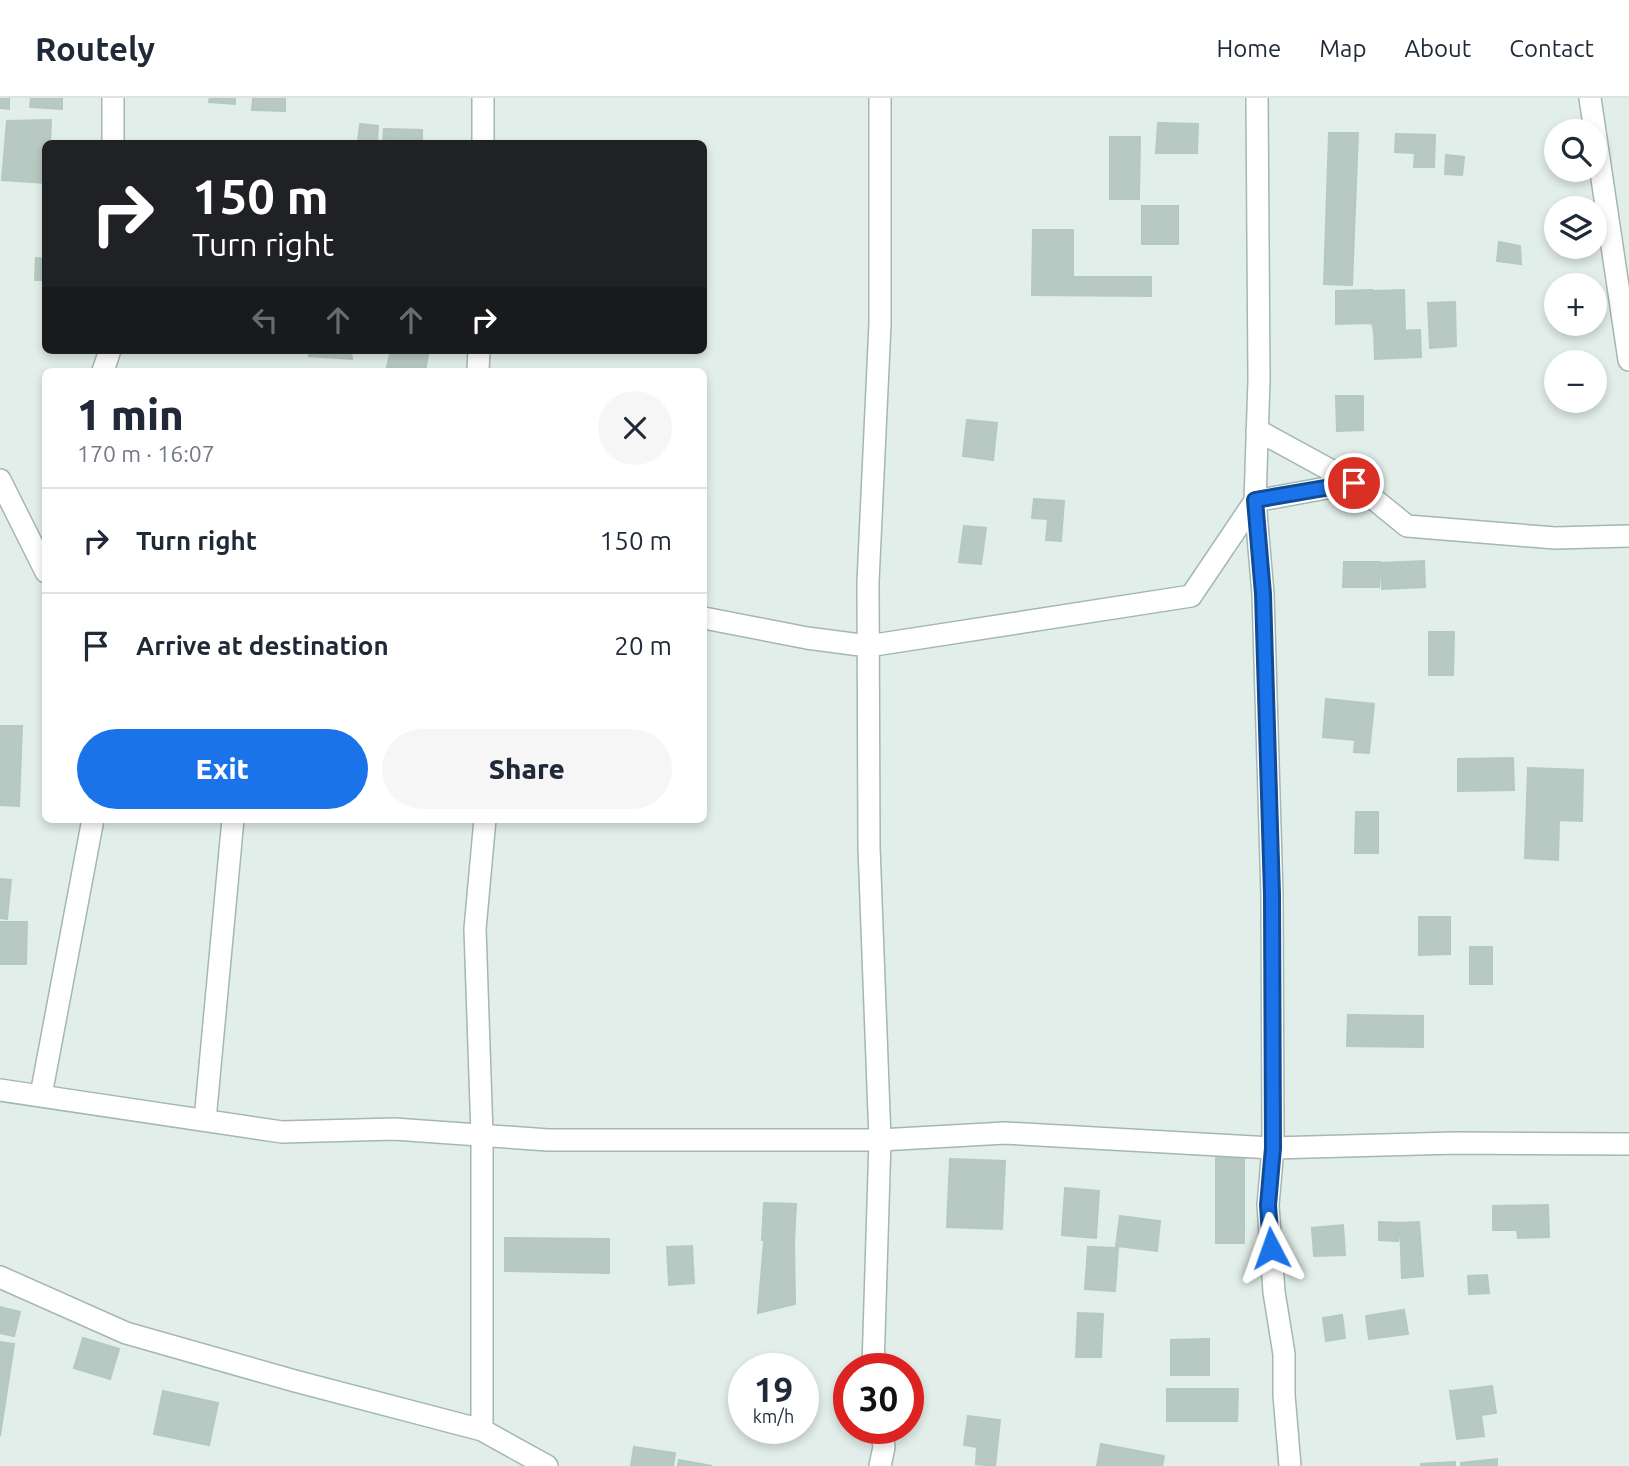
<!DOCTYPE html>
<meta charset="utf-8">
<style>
body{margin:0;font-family:Ubuntu,sans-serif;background:#f6f6f7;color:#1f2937;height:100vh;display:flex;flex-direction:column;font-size:26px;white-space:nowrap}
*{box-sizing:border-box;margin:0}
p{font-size:23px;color:#747a83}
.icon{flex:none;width:38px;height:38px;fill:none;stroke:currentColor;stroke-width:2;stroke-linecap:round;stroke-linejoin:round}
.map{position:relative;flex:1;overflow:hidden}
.panel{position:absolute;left:42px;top:270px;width:665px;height:455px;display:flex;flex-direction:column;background:#fff;border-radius:10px;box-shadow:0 4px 10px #0003}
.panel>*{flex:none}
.banner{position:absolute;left:42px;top:42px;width:665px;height:214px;border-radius:10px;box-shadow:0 4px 10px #0003;background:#202124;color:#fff;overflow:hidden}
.tools{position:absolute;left:1544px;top:21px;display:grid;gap:14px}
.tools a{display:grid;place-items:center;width:63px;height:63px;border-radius:50%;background:#fff;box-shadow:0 4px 10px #0003;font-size:35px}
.speed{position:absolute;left:728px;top:1255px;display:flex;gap:14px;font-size:35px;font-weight:700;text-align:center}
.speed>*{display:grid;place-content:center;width:91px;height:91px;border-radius:50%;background:#fff;box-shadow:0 4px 10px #0003;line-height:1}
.speed small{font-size:18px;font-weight:400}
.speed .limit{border:10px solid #d22;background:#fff;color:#111}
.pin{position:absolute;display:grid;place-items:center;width:60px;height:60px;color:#fff;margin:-30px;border:4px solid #fff;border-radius:50%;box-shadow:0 2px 7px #0007}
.me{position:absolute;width:77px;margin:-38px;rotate:356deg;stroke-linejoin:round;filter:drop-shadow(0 0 5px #0008)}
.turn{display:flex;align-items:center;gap:24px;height:147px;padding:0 35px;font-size:32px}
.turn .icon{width:91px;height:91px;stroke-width:2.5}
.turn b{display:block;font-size:49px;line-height:60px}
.lanes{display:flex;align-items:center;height:66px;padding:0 35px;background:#0003;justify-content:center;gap:35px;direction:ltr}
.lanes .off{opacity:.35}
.round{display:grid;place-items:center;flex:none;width:74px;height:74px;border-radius:37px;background:#f6f6f7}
.overview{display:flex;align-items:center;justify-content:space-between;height:119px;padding:0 35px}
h1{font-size:42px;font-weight:800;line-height:52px}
.cta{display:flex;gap:14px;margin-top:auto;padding:14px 35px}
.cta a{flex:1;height:80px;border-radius:42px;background:#1a73e8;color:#fff;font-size:28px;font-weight:800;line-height:80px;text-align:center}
.cta a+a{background:#f6f6f7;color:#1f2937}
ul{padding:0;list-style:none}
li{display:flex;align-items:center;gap:21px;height:105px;padding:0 35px;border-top:2px solid #e0e1e3}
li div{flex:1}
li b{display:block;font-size:26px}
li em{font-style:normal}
header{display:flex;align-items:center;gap:42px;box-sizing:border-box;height:98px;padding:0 35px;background:#fff;border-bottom:2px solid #e0e1e3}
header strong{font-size:33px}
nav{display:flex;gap:38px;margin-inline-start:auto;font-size:24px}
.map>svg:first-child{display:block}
.building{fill:#b7c9c2;stroke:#b4c9c0;stroke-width:2}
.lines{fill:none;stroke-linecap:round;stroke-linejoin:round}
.minor-casing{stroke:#a4b7b1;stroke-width:24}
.minor{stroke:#fff;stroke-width:21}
.route-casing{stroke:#114b97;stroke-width:18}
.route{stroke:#1a73e8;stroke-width:12}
</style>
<header>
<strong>Routely</strong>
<nav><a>Home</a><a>Map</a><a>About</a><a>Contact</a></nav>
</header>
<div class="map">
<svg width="1629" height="1368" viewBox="0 0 1629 1368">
<rect width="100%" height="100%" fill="#e2eee9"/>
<!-- building -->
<path class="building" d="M0,0H9V11L0,10Z
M31,0H62V11L30,9Z
M210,0H235V6L209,4Z
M253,0H285V13L252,12Z
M51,22L50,46H46V85L2,82L7,23Z
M1158,25L1198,26L1197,55H1156Z
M360,26L378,28L377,43H358Z
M384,31L422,32V46H383Z
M1329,35H1358L1352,187L1324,186Z
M1396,36L1435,37L1434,69H1414L1415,55L1395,54Z
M1110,39H1140L1139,101H1110Z
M1446,57L1464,59L1462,77L1445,76Z
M1142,108H1178V146H1142Z
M1033,132H1073V179H1151V198L1032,197Z
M1499,144L1520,148L1521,166L1497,163Z
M36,160L46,161V182H35Z
M1372,192V225L1336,226V193Z
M1404,192L1405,233L1374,234L1372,225L1373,193Z
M1455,204L1456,248L1430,250L1428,205Z
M1420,232L1421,259L1375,261L1374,234Z
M310,252H351L352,261L309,258Z
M391,252H429L425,273H386Z
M1336,298H1363V332L1337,333Z
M967,322L997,325L993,362L963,358Z
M1034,401L1064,403L1061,443L1046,442L1048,421L1032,420Z
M964,428L986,430L981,466L959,464Z
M1424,463L1425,489L1382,491L1381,465Z
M1344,464H1380L1379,489H1343Z
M1429,534H1454L1453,577H1429Z
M1326,601L1374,606L1369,655L1354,654L1355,642L1323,639Z
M0,628H22L19,708L0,707Z
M1513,660L1514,692L1458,693V661Z
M1528,670L1583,672L1582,723L1559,722L1558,762L1525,760Z
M1356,714H1378V755H1355Z
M0,781L11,782L7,821L0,820Z
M1419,819H1450V856L1419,857Z
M0,824H27L26,866H0Z
M1470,849H1492V886H1470Z
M1348,917L1423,918V949L1347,948Z
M1216,1060H1244V1145H1216Z
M950,1061L1005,1063L1002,1131L947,1129Z
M1065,1090L1099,1093L1096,1140L1062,1137Z
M764,1105L796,1106L794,1144L762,1142Z
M1548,1107L1549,1139L1518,1140L1517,1132H1493V1108Z
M1120,1118L1160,1123L1157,1153L1116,1148Z
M1379,1124L1400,1125L1398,1143L1379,1142Z
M1419,1124L1423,1178L1402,1180L1400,1125Z
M1343,1127L1345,1157L1314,1158L1312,1130Z
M505,1140L609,1141V1175L505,1173Z
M764,1144H794L795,1206L758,1215Z
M692,1148L694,1185L669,1187L667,1149Z
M1088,1149L1118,1150L1115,1193L1085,1191Z
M1487,1177L1489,1195L1469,1196L1468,1178Z
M0,1209L20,1214L14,1238L0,1235Z
M1404,1212L1408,1236L1369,1241L1366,1218Z
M1078,1215L1103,1216L1101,1259H1076Z
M1342,1217L1345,1240L1326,1243L1323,1220Z
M83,1240L119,1251L110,1281L74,1270Z
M1209,1241V1277H1171V1242Z
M0,1244L14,1246L0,1338Z
M1492,1288L1496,1315L1481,1317L1484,1338L1457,1341L1450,1293Z
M1167,1291H1238L1237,1323H1167Z
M163,1293L218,1305L209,1347L154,1336Z
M968,1318L1000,1322L995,1368L976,1366L977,1349L964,1347Z
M1101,1346L1164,1358L1162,1368H1097Z
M634,1349L675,1355L673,1368H631Z
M1497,1361V1368H1461V1365Z
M679,1362L712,1368H678Z
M1455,1364V1368H1421V1366Z"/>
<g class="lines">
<defs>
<path id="minor" d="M483,0V46
M1257,0L1259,282L1255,403L1263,496L1272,797L1273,1050L1268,1107L1274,1194L1284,1256V1297L1290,1368
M1590,0L1629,262
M113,46V0
M103,273L110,252
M478,273L479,252
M1257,332L1354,385L1407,428L1555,440L1629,438
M0,382L46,474
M704,520L807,540L868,548L1191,498L1255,403L1354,385
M0,992L282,1034L394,1031L548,1042H880L1005,1035L1273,1050L1455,1045L1629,1046
M41,997L93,721
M205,1022L233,721
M0,1179L126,1235L295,1283L482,1332L547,1368
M873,1270L880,1042L869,749L868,484L880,226V0
M482,1332V1037L475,831L485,721
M880,1368L884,1349L881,1330"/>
</defs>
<!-- minor casing -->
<use href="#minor" class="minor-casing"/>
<!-- minor -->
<use href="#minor" class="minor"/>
</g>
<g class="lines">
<defs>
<path id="route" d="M1271,1150L1268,1107L1273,1050L1272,797L1263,496L1255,402L1354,385"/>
</defs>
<!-- route casing -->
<use href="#route" class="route-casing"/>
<!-- route -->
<use href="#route" class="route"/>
</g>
</svg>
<div class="tools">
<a><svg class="icon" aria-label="search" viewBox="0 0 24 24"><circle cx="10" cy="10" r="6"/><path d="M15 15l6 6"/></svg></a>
<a><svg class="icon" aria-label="layers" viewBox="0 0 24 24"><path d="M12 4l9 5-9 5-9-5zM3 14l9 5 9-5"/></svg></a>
<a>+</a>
<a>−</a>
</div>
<div class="speed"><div>19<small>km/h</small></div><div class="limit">30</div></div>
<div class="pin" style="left:1354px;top:385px;background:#d93025"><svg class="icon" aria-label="arrive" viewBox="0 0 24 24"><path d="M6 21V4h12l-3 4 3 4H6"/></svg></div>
<svg class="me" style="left:1271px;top:1150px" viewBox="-20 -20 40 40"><path d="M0-17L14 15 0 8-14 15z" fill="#1a73e8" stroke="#fff" stroke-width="4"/></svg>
<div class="banner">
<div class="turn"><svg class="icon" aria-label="right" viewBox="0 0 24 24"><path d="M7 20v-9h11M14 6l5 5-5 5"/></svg><div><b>150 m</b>Turn right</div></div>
<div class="lanes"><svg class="icon off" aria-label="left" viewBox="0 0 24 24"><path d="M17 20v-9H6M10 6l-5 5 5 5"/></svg><svg class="icon off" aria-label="ahead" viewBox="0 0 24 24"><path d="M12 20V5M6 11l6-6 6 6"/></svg><svg class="icon off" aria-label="ahead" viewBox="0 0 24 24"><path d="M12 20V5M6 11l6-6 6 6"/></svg><svg class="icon" aria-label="right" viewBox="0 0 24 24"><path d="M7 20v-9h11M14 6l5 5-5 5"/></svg></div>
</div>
<section class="panel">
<div class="overview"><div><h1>1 min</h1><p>170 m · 16:07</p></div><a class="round"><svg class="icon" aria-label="close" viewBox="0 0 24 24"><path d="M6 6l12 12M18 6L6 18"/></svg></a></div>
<ul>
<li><svg class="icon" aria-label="right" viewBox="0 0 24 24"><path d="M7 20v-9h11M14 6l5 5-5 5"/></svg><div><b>Turn right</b></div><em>150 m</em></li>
<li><svg class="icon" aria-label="arrive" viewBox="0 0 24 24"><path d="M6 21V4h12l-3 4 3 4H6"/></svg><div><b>Arrive at destination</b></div><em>20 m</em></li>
</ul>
<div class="cta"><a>Exit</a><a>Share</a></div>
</section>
</div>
